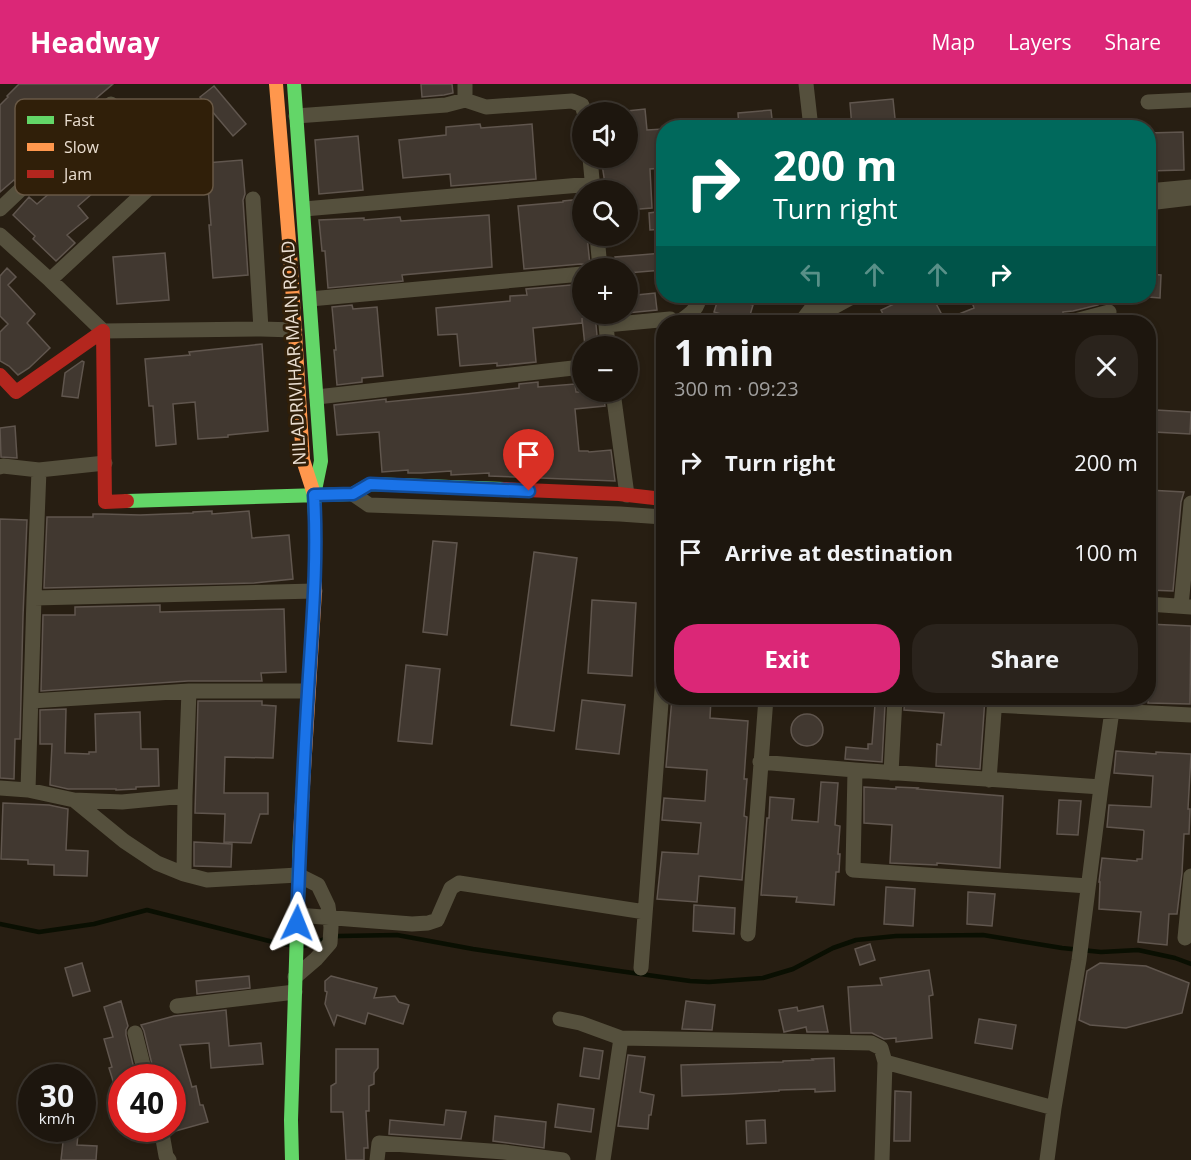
<!DOCTYPE html>
<meta charset="utf-8">
<style>
body{margin:0;font-family:"Open Sans",sans-serif;background:#2a231c;color:#f1f3f6;height:100vh;display:flex;flex-direction:column;font-size:22px;white-space:nowrap}
*{box-sizing:border-box;margin:0}
p{font-size:20px;color:#a09f9e}
.icon{flex:none;width:33px;height:33px;fill:none;stroke:currentColor;stroke-width:2;stroke-linecap:round;stroke-linejoin:round}
.map{position:relative;flex:1;overflow:hidden}
.drawer{position:absolute;left:656px;top:231px;width:500px;height:390px;display:flex;flex-direction:column;background:#1d160e;border-radius:24px;box-shadow:0 3px 9px #0003,0 0 0 2px #3b352e}
.drawer>*{flex:none}
.guide{position:absolute;left:656px;top:36px;width:500px;height:183px;border-radius:24px;box-shadow:0 3px 9px #0003,0 0 0 2px #3b352e;background:#00695c;color:#fff;overflow:hidden}
.tools{position:absolute;left:572px;top:18px;display:grid;gap:12px}
.tools a{display:grid;place-items:center;width:66px;height:66px;border-radius:50%;background:#1d160e;box-shadow:0 3px 9px #0003,0 0 0 2px #3b352e;font-size:30px}
.speed{position:absolute;left:18px;top:980px;display:flex;gap:12px;font-size:30px;font-weight:700;text-align:center}
.speed>*{display:grid;place-content:center;width:78px;height:78px;border-radius:50%;background:#1d160e;box-shadow:0 3px 9px #0003,0 0 0 2px #3b352e;line-height:1}
.speed small{font-size:15px;font-weight:400}
.speed .limit{border:9px solid #d22;background:#fff;color:#111}
.pin{position:absolute;display:grid;place-items:center;width:51px;height:51px;color:#fff;margin:-62px -26px;border-radius:50% 50% 50% 0;rotate:-45deg;box-shadow:0 0 6px #0007}
.pin .icon{rotate:45deg}
.me{position:absolute;width:66px;margin:-33px;rotate:2deg;stroke-linejoin:round;filter:drop-shadow(0 0 4px #0008)}
.turn{display:flex;align-items:center;gap:21px;height:126px;padding:0 18px;font-size:27px}
.turn .icon{width:78px;height:78px;stroke-width:2.5}
.turn b{display:block;font-size:42px;line-height:51px}
.lanes{display:flex;align-items:center;height:57px;padding:0 18px;background:#0003;justify-content:center;gap:30px;direction:ltr}
.lanes .off{opacity:.35}
.round{display:grid;place-items:center;flex:none;width:63px;height:63px;border-radius:24px;background:#2a231c}
.overview{display:flex;align-items:center;justify-content:space-between;height:102px;padding:0 18px}
h1{font-size:36px;font-weight:700;line-height:45px}
.button{display:flex;gap:12px;margin-top:auto;padding:12px 18px}
.button a{flex:1;height:69px;border-radius:24px;background:#db2777;color:#fff;font-size:24px;font-weight:700;line-height:69px;text-align:center}
.button a+a{background:#2a231c;color:#f1f3f6}
ul{padding:0;list-style:none}
li{display:flex;align-items:center;gap:18px;height:90px;padding:0 18px}
li div{flex:1}
li b{display:block;font-size:22px}
li em{font-style:normal}
header{display:flex;align-items:center;gap:36px;box-sizing:border-box;height:84px;padding:0 30px;background:#db2777;color:#fff}
header strong{font-size:28px}
nav{display:flex;gap:33px;margin-inline-start:auto;font-size:21px}
.map>svg:first-child{display:block}
.lines{fill:none;stroke-linecap:round;stroke-linejoin:round}
.stream{stroke:#0a0f02;stroke-width:4.5}
.building{fill:#413830;stroke:#60564e;stroke-width:1.5}
.street{stroke:#55503d;stroke-width:15}
.fast{stroke:#63d668;stroke-width:14}
.slow{stroke:#ff974d;stroke-width:14}
.jam{stroke:#b3261e;stroke-width:14}
.route-casing{stroke:#114b97;stroke-width:15}
.route{stroke:#1a73e8;stroke-width:10}
.labels{text-anchor:middle;stroke-width:6;stroke-linejoin:round;paint-order:stroke}
.street-label{font-size:18px;fill:#eaded1;stroke:#301f09}
.key{fill:#301f09;stroke:#685845;stroke-width:1.5}
.key-label{font-size:16px;fill:#eaded1}
</style>
<header>
<strong>Headway</strong>
<nav><a>Map</a><a>Layers</a><a>Share</a></nav>
</header>
<div class="map">
<svg width="1191" height="1076" viewBox="0 0 1191 1076">
<rect width="100%" height="100%" fill="#271e12"/>
<g class="lines">
<!-- stream -->
<path class="stream" d="M0,840L39,848L94,840L147,826L281,860L289,861
M301,862H305L327,854L339,852L397,851L473,865L612,886L690,897L709,898L763,894L793,885L833,864L856,856L896,852L983,851L1062,864L1101,868L1138,866L1175,874L1191,880"/>
</g>
<!-- building -->
<path class="building" d="M19,0H113L74,33L79,37L15,97L14,96L0,108V21L8,13L7,12Z
M421,0H452L453,9L444,11L422,13Z
M214,2L246,40L233,52L200,13Z
M893,15L896,44H852L850,19Z
M645,25L647,46L663,45V84L650,85L652,124L627,126V105L606,106L601,74H627V27Z
M130,26L156,58L142,69L145,73L121,93L124,96L109,110L101,102L78,122L88,134L67,151L75,159L56,177L33,155L35,152L13,131L29,113L37,120L66,95L60,88L92,59L96,64L124,40L120,35Z
M771,26L773,44H739L738,29Z
M480,40L481,44L532,40L536,95L451,102L450,90L403,94L399,56L446,51V43Z
M1183,48L1184,86L1148,87V49Z
M358,52L363,106L319,110L315,56Z
M242,76L245,110L243,116L248,191L213,194L209,141H211L206,79Z
M582,115V153L587,152L590,181L581,180L524,185L518,122L563,118V117Z
M663,127V145L650,146L649,129Z
M489,131L492,183L402,191L403,197L328,204L325,167H322L319,136L364,134V136L400,133L401,137Z
M165,169L169,216L117,220L113,173Z
M663,169V186L627,189V184H616L615,173Z
M7,184L16,193L8,201L35,230L27,239L50,264L29,284L18,291L9,282L0,277V248L8,240L0,232V192Z
M1148,190L1161,191L1160,214L1148,213Z
M582,200V230H595L598,262H585L582,234V239L533,244L536,278L497,282V279L460,282L457,250L438,251L436,224L510,217V212L527,211L526,205Z
M655,209L657,226L627,229V212Z
M719,212L753,221L748,238L714,228Z
M911,212H932L942,231L927,238H887L881,226Z
M970,212H989L991,218L1013,212H1097L1098,221L1073,227L1063,228V232L1045,234V236L1035,238H939L974,224Z
M352,221L353,225L377,223L383,292L362,294V298L337,301L334,266H336L332,223Z
M262,260L268,347L228,351V353L198,355L195,318L173,320L176,360L156,362L153,322H149L145,275L190,271L189,268Z
M82,277L84,278L78,314L62,312L65,289Z
M538,298V303L575,300L576,308H603L605,322L575,325L579,367H588L589,368L611,366L615,397L489,392V389L451,391V387L421,389H408V386L382,388L379,348L337,351L334,321L386,315V318L466,310L519,304V300Z
M1156,326L1191,328L1190,350L1154,348Z
M15,342L17,374L1,373L0,344Z
M1148,406L1184,408L1181,418L1173,507L1148,506Z
M212,427V430L249,427L252,454L289,451L293,495L254,499L44,504L47,433H93V430H103L140,431L193,429V428Z
M0,435L27,436L23,532L20,655H15L14,695L0,694Z
M433,457L457,459L447,551L423,548Z
M534,468L577,474L554,647L511,641Z
M592,516L636,519L632,592L588,589Z
M160,521V528L284,525L286,588L261,589L262,597H188L41,607L43,531H75V523Z
M1148,540L1191,542L1190,620L1148,619Z
M406,581L440,585L432,660L398,657Z
M672,614H711L710,634L748,637L744,695H747L744,732L747,733L742,796L699,792L697,818L657,815L662,768L698,770L701,739L662,736L664,714L705,717L707,686L666,683Z
M905,614H985L980,685L936,682L937,660L941,661L944,629L904,626Z
M582,616L625,621L619,670L576,665Z
M198,617H262V621L276,622L273,674L225,673L224,709H268V730H260L251,759L224,758L225,730L195,729Z
M875,620L885,621L882,678L845,675L846,663L868,665V660H872Z
M66,625L65,669L89,670V668H96L95,630L140,628L141,665H158L159,702L136,703V705L116,706V705H68L50,701L52,660H40V626Z
M791 646a16 16 0 1 1 32 0a16 16 0 1 1-32 0Z
M1116,667L1156,670V668L1191,670L1188,725H1190L1189,750H1184L1182,789L1177,830H1169L1167,861L1138,858L1141,828L1099,825L1100,798H1099L1102,774L1137,777V775H1142L1144,747L1143,746L1107,743L1109,721L1151,723L1153,692L1114,689Z
M821,698L838,699L835,741L840,742L838,770H840L839,788H836L834,821L796,818L797,813L761,811L767,734H769L770,713L794,715L792,736L818,738Z
M864,703L896,705V703L918,704L917,705L1003,712L1000,784L937,779V781L890,779L892,741L864,739Z
M1059,716L1081,717L1078,751L1057,750Z
M3,719L49,721L68,725L66,766L88,767L87,792L54,791V781L28,780V776L1,775Z
M194,758L232,760L231,783L194,782Z
M886,803L915,805L913,842L884,840Z
M968,808L995,810L992,842L967,840Z
M694,821L735,824L734,850L693,847Z
M870,860L875,876L860,881L855,865Z
M82,879L90,907L73,912L65,884Z
M1100,879L1146,882L1189,899L1182,929L1126,944L1090,941L1079,936L1087,887Z
M929,886L933,911L929,912L932,954L896,958V954L884,955L872,949H851L848,903L882,901L880,894Z
M249,892L250,904L197,910L196,897Z
M331,892L377,904L374,914L395,912L399,918L409,921L403,940L368,929L365,940L337,931L334,941L325,920L327,908L325,907V897Z
M121,917L128,942L126,946V951L136,993H122V1015L119,1016L109,984L112,983L104,955L113,953L104,923Z
M686,917L715,921L712,946L682,945Z
M823,922L828,948H807L806,943L784,948L779,926L797,923L798,927Z
M226,926L229,962L261,959L263,980L211,984L209,959L180,961L192,1003L196,1002L200,1021H203L208,1038L172,1048V993H155L144,947L141,941L174,932Z
M979,935L1016,941L1012,965L975,959Z
M584,964L603,967L599,995L580,992Z
M336,965H378V984L374,989V1000L369,1002V1027H366L368,1064H364V1076H346L343,1028H331V1002L336,999Z
M628,971L645,973L640,1008L654,1011L651,1031H649L648,1045L618,1042Z
M834,974L835,1007L815,1008V1005L779,1006V1007L729,1010L682,1012L681,981L783,978V977L813,976L812,975Z
M895,1007L911,1008L910,1057H894Z
M558,1020L594,1025L591,1048L555,1043Z
M446,1026L466,1028L461,1055L389,1050L390,1036L444,1041Z
M495,1032L546,1038L544,1064L493,1057Z
M765,1036L766,1059L747,1060L746,1037Z
M64,1049L78,1051L77,1061L97,1062L96,1076H61Z"/>
<g class="lines">
<!-- street -->
<path class="street" d="M806,0L811,44
M465,16L486,23L572,17L582,21L584,28
M1148,18L1191,16
M296,32L446,21L465,16V0
M590,74L593,106
M1148,107L1191,103
M253,115L261,245
M1148,119L1191,114
M0,125L111,20
M304,125L592,100
M0,151L50,196L103,247L261,245L295,246
M597,152L600,184
M50,196L175,80
M310,215L582,190
M605,230L608,262
M679,238C689,231 699,225 699,212
M801,238L811,225L825,212
M819,238L832,224L854,212
M1071,238L1109,228
M606,241L670,235L671,238
M613,308L627,411
M317,313L582,283
M0,383L3,382L39,386L105,379
M353,410L369,421L620,430L663,433
M34,514L315,507
M1148,520L1191,523
M1181,522L1191,419
M31,617L189,607H308
M994,621L1191,631
M760,678L855,686L1101,703
M855,686L853,786L1088,802
M891,689L895,614
M989,696L995,614
M0,704L28,706L74,716L124,757L157,779L184,790L207,796L298,791L318,801L328,822L331,843L330,859L316,875L295,893
M28,706L34,514L39,386
M74,716L122,718L185,712
M184,790L185,712L189,607
M297,831L412,840L428,839L437,836L451,804L459,799L645,828
M748,850L766,614
M1185,854L1191,792
M641,884L663,592
M177,922L295,908
M560,935L580,939L621,954L871,959L881,964L885,978L882,1076
M135,949L146,993
M885,978L1054,1024
M161,1044L166,1072L169,1076
M377,1076L379,1059L504,1068L563,1076
M603,1076L621,954
M1047,1076L1054,1024L1079,876L1101,703L1112,627"/>
<!-- fast -->
<path class="fast" d="M294,0L321,377L314,411L315,432
M127,417L353,410L370,400L504,405
M292,1076L291,1036L300,751"/>
<!-- slow -->
<path class="slow" d="M276,0L290,169L303,376L314,410
M300,751L315,507V432"/>
<!-- jam -->
<path class="jam" d="M0,291L16,308L103,247L105,418L127,417
M504,405L619,410L663,415"/>
</g>
<g class="lines">
<defs>
<path id="route" d="M297,839C300,762 303,684 308,607C312,541 318,477 314,411L353,410L370,400L529,407"/>
</defs>
<!-- route casing -->
<use href="#route" class="route-casing"/>
<!-- route -->
<use href="#route" class="route"/>
</g>
<g class="labels">
<!-- street labels -->
<g class="street-label">
<text transform="translate(294 269) rotate(-93)" y="6">NILADRIVIHAR MAIN ROAD</text>
</g>
</g>
<!-- legend -->
<rect x="15" y="15" width="198" height="96" rx="9" class="key"/>
<rect x="27" y="32" width="27" height="8" fill="#63d668"/>
<rect x="27" y="59" width="27" height="8" fill="#ff974d"/>
<rect x="27" y="86" width="27" height="8" fill="#b3261e"/>
<g class="key-label">
<text x="64" y="42">Fast</text>
<text x="64" y="69">Slow</text>
<text x="64" y="96">Jam</text>
</g>
</svg>
<div class="tools">
<a><svg class="icon" aria-label="sound" viewBox="0 0 24 24"><path d="M4 9h4l5-4v14l-5-4H4zM17 9q2 3 0 6"/></svg></a>
<a><svg class="icon" aria-label="search" viewBox="0 0 24 24"><circle cx="10" cy="10" r="6"/><path d="M15 15l6 6"/></svg></a>
<a>+</a>
<a>−</a>
</div>
<div class="speed"><div>30<small>km/h</small></div><div class="limit">40</div></div>
<div class="pin" style="left:529px;top:407px;background:#d93025"><svg class="icon" aria-label="arrive" viewBox="0 0 24 24"><path d="M6 21V4h12l-3 4 3 4H6"/></svg></div>
<svg class="me" style="left:297px;top:839px" viewBox="-20 -20 40 40"><path d="M0-17L14 15 0 8-14 15z" fill="#1a73e8" stroke="#fff" stroke-width="4"/></svg>
<div class="guide">
<div class="turn"><svg class="icon" aria-label="right" viewBox="0 0 24 24"><path d="M7 20v-9h11M14 6l5 5-5 5"/></svg><div><b>200 m</b>Turn right</div></div>
<div class="lanes"><svg class="icon off" aria-label="left" viewBox="0 0 24 24"><path d="M17 20v-9H6M10 6l-5 5 5 5"/></svg><svg class="icon off" aria-label="ahead" viewBox="0 0 24 24"><path d="M12 20V5M6 11l6-6 6 6"/></svg><svg class="icon off" aria-label="ahead" viewBox="0 0 24 24"><path d="M12 20V5M6 11l6-6 6 6"/></svg><svg class="icon" aria-label="right" viewBox="0 0 24 24"><path d="M7 20v-9h11M14 6l5 5-5 5"/></svg></div>
</div>
<section class="drawer">
<div class="overview"><div><h1>1 min</h1><p>300 m · 09:23</p></div><a class="round"><svg class="icon" aria-label="close" viewBox="0 0 24 24"><path d="M6 6l12 12M18 6L6 18"/></svg></a></div>
<ul>
<li><svg class="icon" aria-label="right" viewBox="0 0 24 24"><path d="M7 20v-9h11M14 6l5 5-5 5"/></svg><div><b>Turn right</b></div><em>200 m</em></li>
<li><svg class="icon" aria-label="arrive" viewBox="0 0 24 24"><path d="M6 21V4h12l-3 4 3 4H6"/></svg><div><b>Arrive at destination</b></div><em>100 m</em></li>
</ul>
<div class="button"><a>Exit</a><a>Share</a></div>
</section>
</div>
